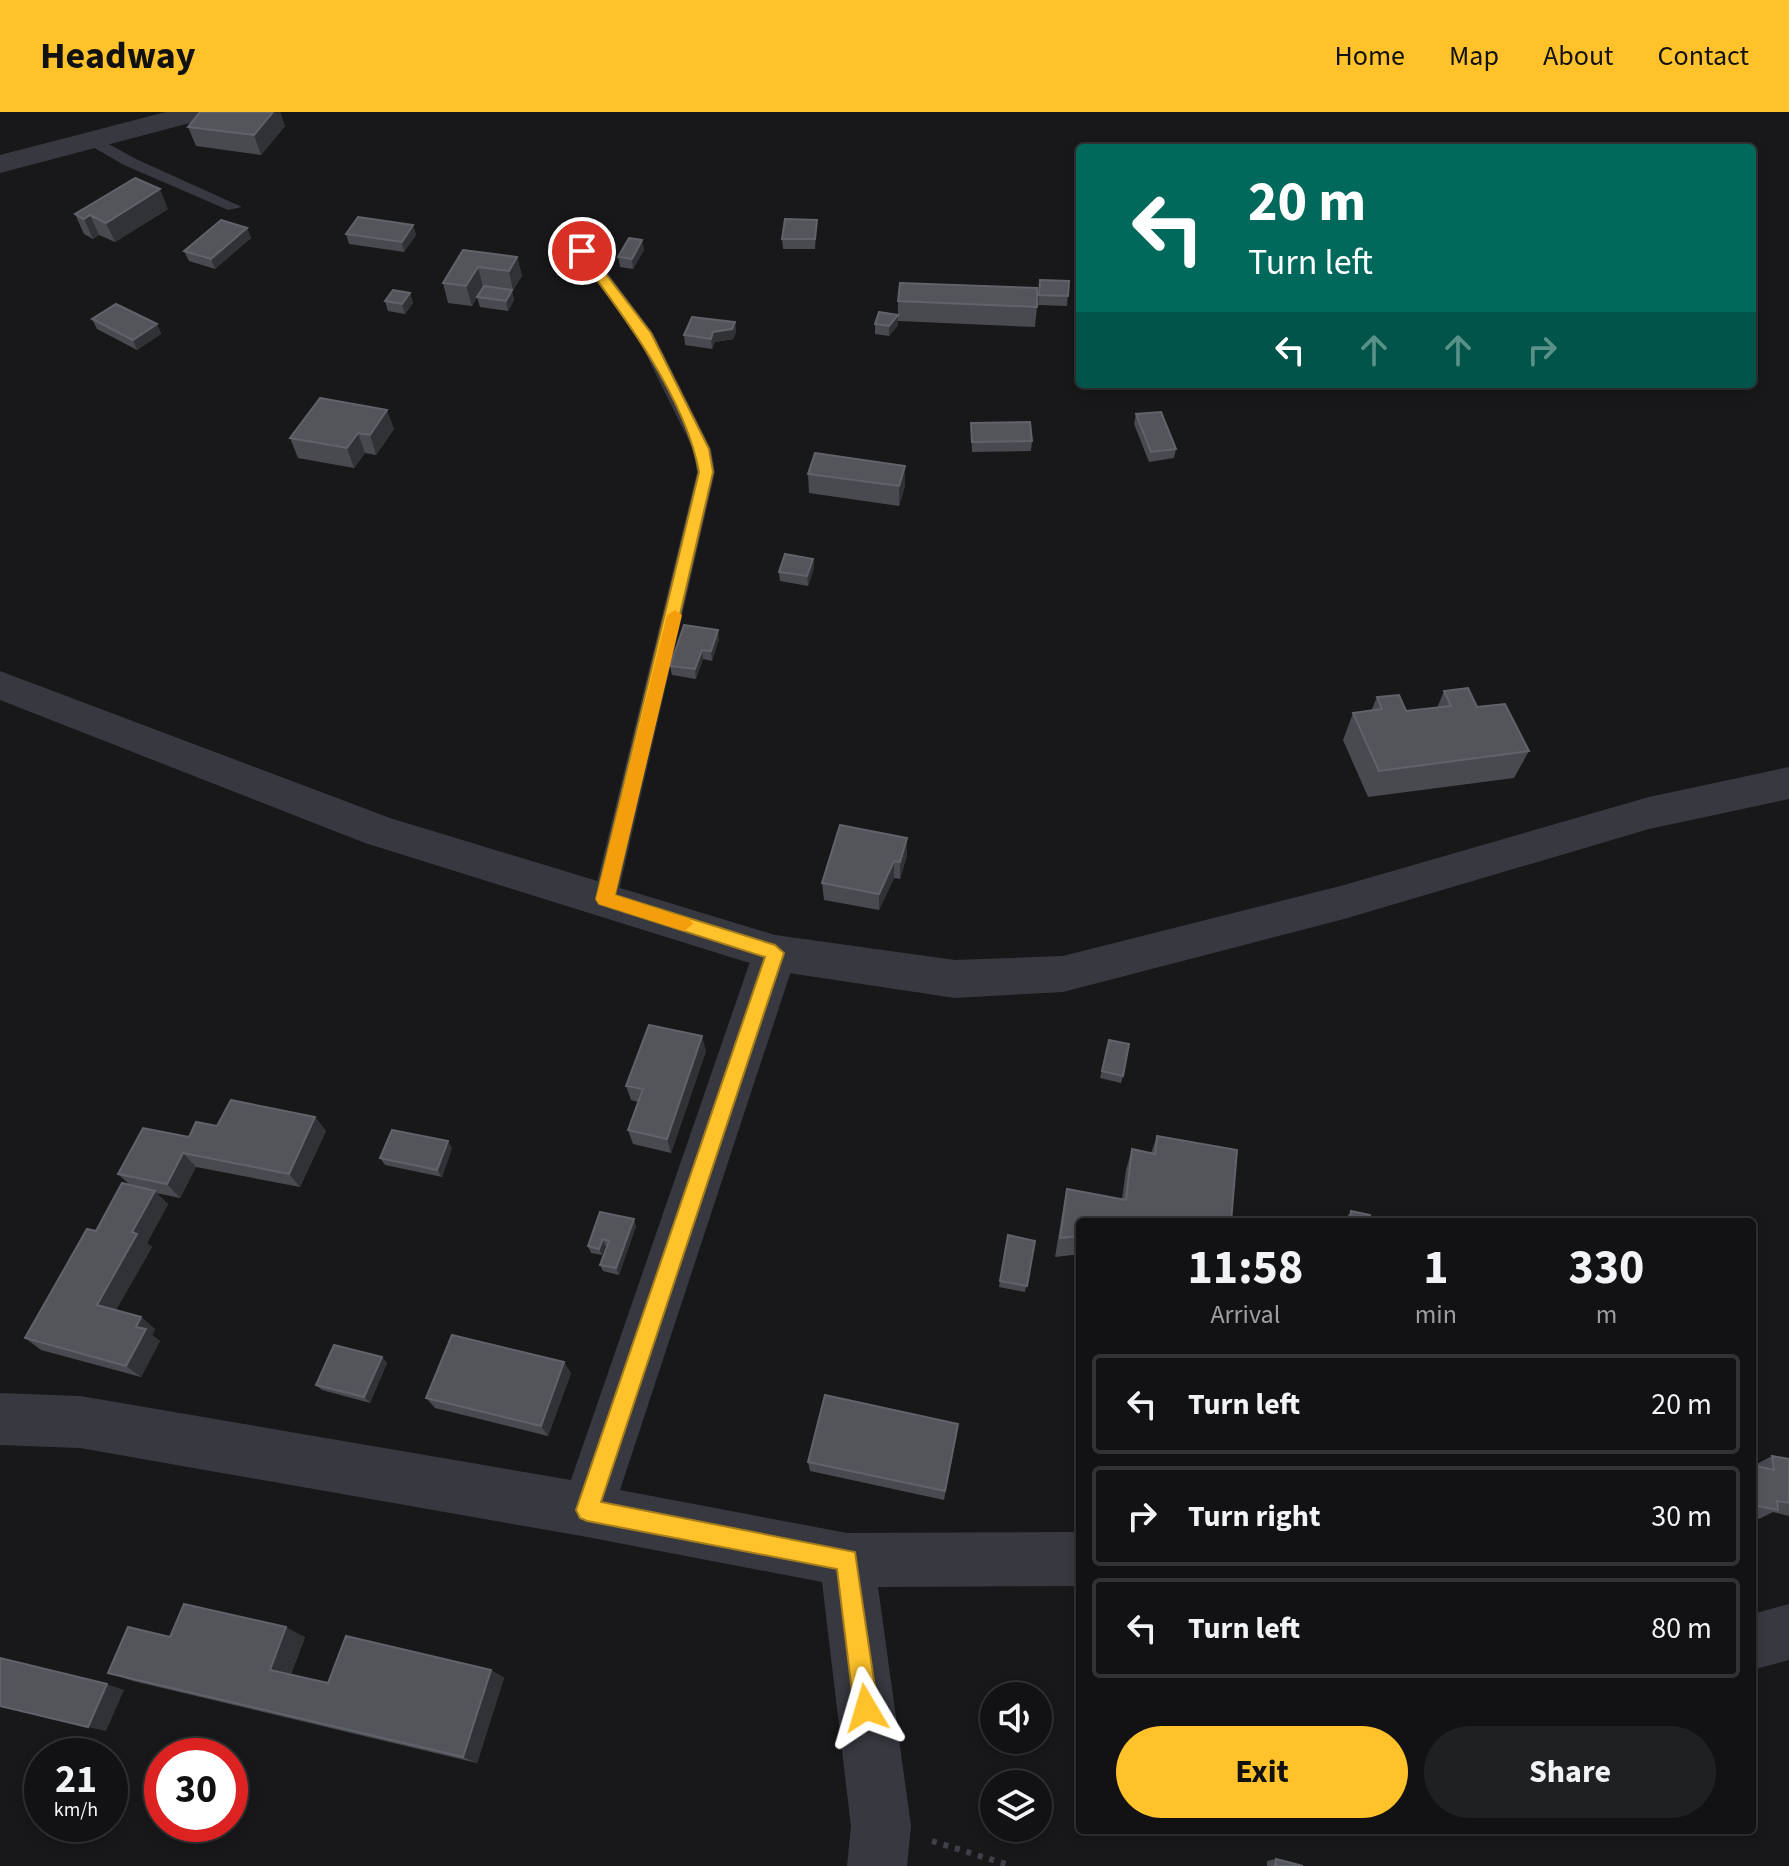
<!DOCTYPE html>
<style>
body{margin:0;font-family:"Source Sans 3",sans-serif;background:#1f2022;color:#f1f3f6;height:100vh;display:flex;flex-direction:column;font-size:30px;white-space:nowrap}
*{box-sizing:border-box;margin:0}
p{font-size:26px;color:#9c9ea0}
.icon{flex:none;width:44px;height:44px;fill:none;stroke:currentColor;stroke-width:2;stroke-linecap:round;stroke-linejoin:round}
.map{position:relative;flex:1;overflow:hidden}
.details{position:absolute;left:1076px;top:1106px;width:680px;height:616px;display:flex;flex-direction:column;background:#121214;border-radius:8px;box-shadow:0 4px 12px #0003,0 0 0 2px #313234}
.details>*{flex:none}
.hud{position:absolute;left:1076px;top:32px;width:680px;height:244px;border-radius:8px;box-shadow:0 4px 12px #0003,0 0 0 2px #313234;background:#00695c;color:#fff;overflow:hidden}
.fabs{position:absolute;left:980px;top:1570px;display:grid;gap:16px}
.fabs a{display:grid;place-items:center;width:72px;height:72px;border-radius:50%;background:#121214;box-shadow:0 4px 12px #0003,0 0 0 2px #313234;font-size:40px}
.speed{position:absolute;left:24px;top:1626px;display:flex;gap:16px;font-size:40px;font-weight:700;text-align:center}
.speed>*{display:grid;place-content:center;width:104px;height:104px;border-radius:50%;background:#121214;box-shadow:0 4px 12px #0003,0 0 0 2px #313234;line-height:1}
.speed small{font-size:20px;font-weight:400}
.speed .limit{border:12px solid #d22;background:#fff;color:#111}
.pin{position:absolute;display:grid;place-items:center;width:68px;height:68px;color:#fff;margin:-34px;border:4px solid #fff;border-radius:50%;box-shadow:0 2px 8px #0007}
.me{position:absolute;width:88px;margin:-44px;rotate:353deg;stroke-linejoin:round;filter:drop-shadow(0 0 6px #0008)}
.turn{display:flex;align-items:center;gap:28px;height:168px;padding:0 40px;font-size:36px}
.turn .icon{width:104px;height:104px;stroke-width:2.5}
.turn b{display:block;font-size:56px;line-height:68px}
.lanes{display:flex;align-items:center;height:76px;padding:0 40px;background:#0003;justify-content:center;gap:40px;direction:ltr}
.lanes .off{opacity:.35}
.eta{display:flex;justify-content:space-evenly;align-items:center;height:136px;text-align:center}
.eta b{font-size:48px;font-weight:700;line-height:56px}
.button{display:flex;gap:16px;margin-top:auto;padding:16px 40px}
.button a{flex:1;height:92px;border-radius:48px;background:#ffc22b;color:#111;font-size:32px;font-weight:700;line-height:92px;text-align:center}
.button a+a{background:#1f2022;color:#f1f3f6}
ul{padding:0;list-style:none}
li{display:flex;align-items:center;gap:24px;height:100px;margin:0 16px 12px;padding:0 24px;border:4px solid #313234;border-radius:8px}
li div{flex:1}
li b{display:block;font-size:30px}
li em{font-style:normal}
header{display:flex;align-items:center;gap:48px;box-sizing:border-box;height:112px;padding:0 40px;background:#ffc22b;color:#111}
header strong{font-size:38px}
nav{display:flex;gap:44px;margin-inline-start:auto;font-size:28px}
.map>svg:first-child{display:block}
.lines{fill:none;stroke-linecap:round;stroke-linejoin:round}
.path{stroke:#3e4047;stroke-width:6;stroke-dasharray:5 7;stroke-linecap:butt}
.service{fill:#383940;fill-rule:evenodd}
.minor{fill:#383940;fill-rule:evenodd}
.tertiary{fill:#383940;fill-rule:evenodd}
.wall{fill:#494a4f}
.shaded-wall{fill:#313235}
.building{fill:#54555b;stroke:#61636a;stroke-width:2}
.route{fill:#ffc22b;stroke:#a67e1c;stroke-width:2}
.slow{fill:#f59e0b}
</style>
<header>
<strong>Headway</strong>
<nav><a>Home</a><a>Map</a><a>About</a><a>Contact</a></nav>
</header>
<div class="map">
<svg width="1789" height="1754" viewBox="0 0 1789 1754">
<rect width="100%" height="100%" fill="#18181a"/>
<g class="lines">
<!-- path -->
<path class="path" d="M932,1729L1012,1754"/>
<!-- service -->
<path class="service" d="M84,24H94L136,47L242,95L228,98L124,53L84,30Z
M582,134L588,135L653,221L711,337L715,360L617,787L613,794H597L593,787L697,360L693,337L636,222L574,139Z"/>
<!-- minor -->
<path class="minor" d="M166,0H213L209,6L0,61V43Z
M775,823L790,828L797,841L620,1378L847,1421L1080,1420V1474L878,1475L911,1714L907,1754H847L851,1714L822,1470L587,1425L80,1336L0,1333V1281L80,1284L571,1368L753,841L760,828Z
M1789,1492V1548L1752,1558V1502Z"/>
<!-- tertiary -->
<path class="tertiary" d="M0,559L390,706L775,823L955,848L1063,844L1344,773L1649,685L1789,655V687L1649,717L1344,807L1063,880L955,886L775,859L365,731L0,588Z"/>
</g>
<!-- wall -->
<path class="wall" d="M200,0H280L285,14L261,43L196,34L188,15Z
M168,97L115,130L99,123L93,127L84,122L75,102Z
M817,108L815,137H783L782,127Z
M413,113L416,123L404,140L349,132L346,122Z
M247,116L251,126L215,157L189,149L184,139Z
M463,138L517,145L522,164L512,179L514,188L508,199L480,195L477,185L483,175L472,194L448,191L443,171Z
M644,138L633,157L620,155L618,145Z
M1040,168L1069,169L1067,194L1038,193Z
M410,181L413,191L405,202L388,199L385,189Z
M898,189L1037,195L1035,215L898,209Z
M898,203V213L889,224L875,222V212Z
M92,207L157,212L161,222L137,238L97,217Z
M735,210L736,220L733,227L715,230L712,237L685,233L684,223Z
M1136,302L1176,337L1174,346L1149,350L1134,312Z
M971,311L1032,329L1031,339L972,340Z
M394,317L376,343L365,341L354,356L298,346L290,326Z
M808,362L905,374L899,394L809,381Z
M813,447L814,456L808,474L780,469L779,460Z
M719,527L712,549L703,547L696,567L672,563L670,554Z
M1444,579L1477,595L1529,639L1514,666L1368,685L1343,628L1353,601L1371,599L1377,585L1406,599L1437,596Z
M907,726V743L900,767L894,766L879,798L824,788L822,771Z
M1109,928L1123,964L1121,971L1100,966Z
M706,939L671,1041L633,1032L628,1018L638,990L631,988L626,974Z
M315,1005L326,1019L300,1075L196,1055L180,1086L156,1081L168,1092L147,1131L152,1135L116,1198L141,1205L155,1217L152,1223L160,1229L141,1265L41,1238L25,1226L96,1119L130,1073L118,1062L189,1025L217,1014Z
M1157,1024L1237,1038L1080,1110V1144L1072,1143L1055,1145L1063,1097L1067,1077L1122,1087L1126,1058L1132,1037L1151,1041Z
M452,1036L442,1065L385,1053L380,1046Z
M1351,1099L1369,1110H1346V1106Z
M636,1114L619,1163L603,1159L600,1153L607,1134H605L602,1143L591,1141L588,1134Z
M1008,1123L1035,1129L1025,1180L999,1175Z
M382,1245L387,1251L370,1291L322,1278L316,1273Z
M571,1261L548,1324L435,1296L426,1286Z
M957,1322L944,1388L810,1359L808,1350Z
M1772,1344L1789,1347V1404L1773,1400L1759,1407L1752,1405V1353H1755Z
M170,1525H305L291,1562L328,1571L491,1558L504,1566L477,1651L133,1569L108,1561Z
M1276,1747L1303,1754H1267V1749Z"/>
<!-- shaded-wall -->
<path class="shaded-wall" d="M273,0H280L285,14L261,43L254,23Z
M160,77L168,97L115,130L106,111Z
M90,103L99,123L93,127L84,107Z
M413,113L416,123L404,140L402,130Z
M247,116L251,126L215,157L211,147Z
M642,128L644,138L633,157L632,147Z
M517,145L522,164L513,179L509,159Z
M478,155L483,175L472,194L466,174Z
M512,178L514,188L508,199L506,189Z
M410,181L413,191L405,202L402,192Z
M898,203V213L889,224V214Z
M735,210L736,220L733,227L715,230L712,237L711,227L713,220Z
M157,212L161,222L137,238L133,228Z
M387,298L394,317L376,343L370,323Z
M358,321L365,341L354,356L347,336Z
M905,354V374L899,394V374Z
M813,447L814,456L808,474L807,464Z
M718,518L719,527L712,549L711,539Z
M702,538L703,547L696,567L695,557Z
M907,726V743L900,767V750Z
M894,749V766L879,798V782Z
M702,924L706,939L671,1041L667,1027Z
M315,1005L326,1019L300,1075L289,1062Z
M448,1029L452,1036L442,1065L437,1058Z
M183,1041L196,1055L180,1086L167,1072Z
M155,1079L168,1092L147,1131L152,1135L112,1205L97,1193L132,1120Z
M634,1107L636,1114L619,1163L616,1156Z
M603,1127L605,1134L602,1143L599,1137Z
M141,1205L155,1217L152,1223L160,1229L141,1265L126,1254L136,1215Z
M382,1245L387,1251L370,1291L364,1285Z
M564,1250L571,1261L548,1324L541,1314Z
M286,1515L305,1525L289,1566L270,1558Z
M491,1558L504,1566L477,1651L463,1645Z
M107,1572L124,1578L106,1619L88,1615Z"/>
<!-- building -->
<path class="building" d="M200,0H273L254,23L188,15Z
M135,66L160,77L106,111L90,103L84,107L75,102Z
M358,105L413,113L402,130L346,122Z
M785,107L817,108L815,127H782Z
M221,108L247,116L211,147L184,139Z
M629,126L642,128L632,147L618,145Z
M463,138L517,145L509,159L478,155L466,174L443,171Z
M1040,168L1069,169L1068,184L1039,183Z
M900,171L1037,176V195L898,189Z
M484,174L512,178L506,189L477,185Z
M393,178L410,181L402,192L385,189Z
M116,192L157,212L133,228L92,207Z
M879,200L898,203L889,214L875,212Z
M692,205L735,210L732,217L713,220L711,227L684,223Z
M320,286L387,298L370,323L358,321L347,336L290,326Z
M1161,300L1176,337L1151,340L1136,302Z
M1030,310L1032,329L972,330L971,311Z
M815,341L905,354L899,374L808,362Z
M785,442L813,447L807,464L779,460Z
M684,513L718,518L711,539L702,538L695,557L670,554Z
M1468,576L1477,595L1505,592L1529,639L1379,659L1353,601L1382,597L1377,585L1399,583L1406,599L1451,594L1444,579Z
M840,713L907,726L900,750L894,749L879,782L822,771Z
M649,913L702,924L667,1027L628,1018L643,977L626,974Z
M1109,928L1129,932L1123,964L1102,959Z
M231,988L315,1005L289,1062L183,1041L167,1072L118,1062L143,1016L189,1025L196,1010L217,1014Z
M392,1018L448,1029L437,1058L380,1046Z
M1157,1024L1237,1038L1231,1110H1080V1124L1060,1126L1067,1077L1126,1088L1132,1037L1155,1042Z
M122,1071L155,1079L132,1120L137,1122L97,1193L141,1205L136,1215L146,1217L126,1254L25,1226L87,1117L96,1119Z
M1351,1099L1370,1103L1369,1110H1350Z
M600,1100L634,1107L616,1156L600,1153L609,1129L603,1127L599,1137L588,1134Z
M1008,1123L1035,1129L1027,1174L1000,1169Z
M452,1223L564,1250L541,1314L426,1286Z
M334,1233L382,1245L364,1285L316,1273Z
M825,1283L958,1312L945,1379L808,1350Z
M1772,1344L1789,1347V1391L1777,1389L1778,1398L1752,1393V1353L1774,1358Z
M184,1492L286,1515L270,1558L328,1571L346,1524L491,1558L463,1645L108,1561L128,1515L170,1525Z
M0,1546L107,1572L88,1615L0,1594Z
M1276,1747L1303,1754H1275Z"/>
<!-- route -->
<path class="route" d="M577,136H586L651,221L709,337L713,360L615,783L775,833L784,841L601,1390L855,1440L878,1596L874,1604L866,1607L857,1604L854,1596L837,1457L587,1409L580,1406L576,1398L765,845L599,792L596,787L699,360C686,286 622,201 577,141Z"/>
<!-- slow -->
<path class="slow" d="M675,498L682,503L615,783L690,807L693,812L684,819L599,792L596,787L667,503Z"/>
</svg>
<div class="fabs">
<a><svg class="icon" aria-label="sound" viewBox="0 0 24 24"><path d="M4 9h4l5-4v14l-5-4H4zM17 9q2 3 0 6"/></svg></a>
<a><svg class="icon" aria-label="layers" viewBox="0 0 24 24"><path d="M12 4l9 5-9 5-9-5zM3 14l9 5 9-5"/></svg></a>
</div>
<div class="speed"><div>21<small>km/h</small></div><div class="limit">30</div></div>
<div class="pin" style="left:582px;top:139px;background:#d93025"><svg class="icon" aria-label="arrive" viewBox="0 0 24 24"><path d="M6 21V4h12l-3 4 3 4H6"/></svg></div>
<svg class="me" style="left:866px;top:1596px" viewBox="-20 -20 40 40"><path d="M0-17L14 15 0 8-14 15z" fill="#ffc22b" stroke="#fff" stroke-width="4"/></svg>
<div class="hud">
<div class="turn"><svg class="icon" aria-label="left" viewBox="0 0 24 24"><path d="M17 20v-9H6M10 6l-5 5 5 5"/></svg><div><b>20 m</b>Turn left</div></div>
<div class="lanes"><svg class="icon" aria-label="left" viewBox="0 0 24 24"><path d="M17 20v-9H6M10 6l-5 5 5 5"/></svg><svg class="icon off" aria-label="ahead" viewBox="0 0 24 24"><path d="M12 20V5M6 11l6-6 6 6"/></svg><svg class="icon off" aria-label="ahead" viewBox="0 0 24 24"><path d="M12 20V5M6 11l6-6 6 6"/></svg><svg class="icon off" aria-label="right" viewBox="0 0 24 24"><path d="M7 20v-9h11M14 6l5 5-5 5"/></svg></div>
</div>
<section class="details">
<div class="eta">
<div><b>11:58</b><p>Arrival</p></div>
<div><b>1</b><p>min</p></div>
<div><b>330</b><p>m</p></div>
</div>
<ul>
<li><svg class="icon" aria-label="left" viewBox="0 0 24 24"><path d="M17 20v-9H6M10 6l-5 5 5 5"/></svg><div><b>Turn left</b></div><em>20 m</em></li>
<li><svg class="icon" aria-label="right" viewBox="0 0 24 24"><path d="M7 20v-9h11M14 6l5 5-5 5"/></svg><div><b>Turn right</b></div><em>30 m</em></li>
<li><svg class="icon" aria-label="left" viewBox="0 0 24 24"><path d="M17 20v-9H6M10 6l-5 5 5 5"/></svg><div><b>Turn left</b></div><em>80 m</em></li>
</ul>
<div class="button"><a>Exit</a><a>Share</a></div>
</section>
</div>
